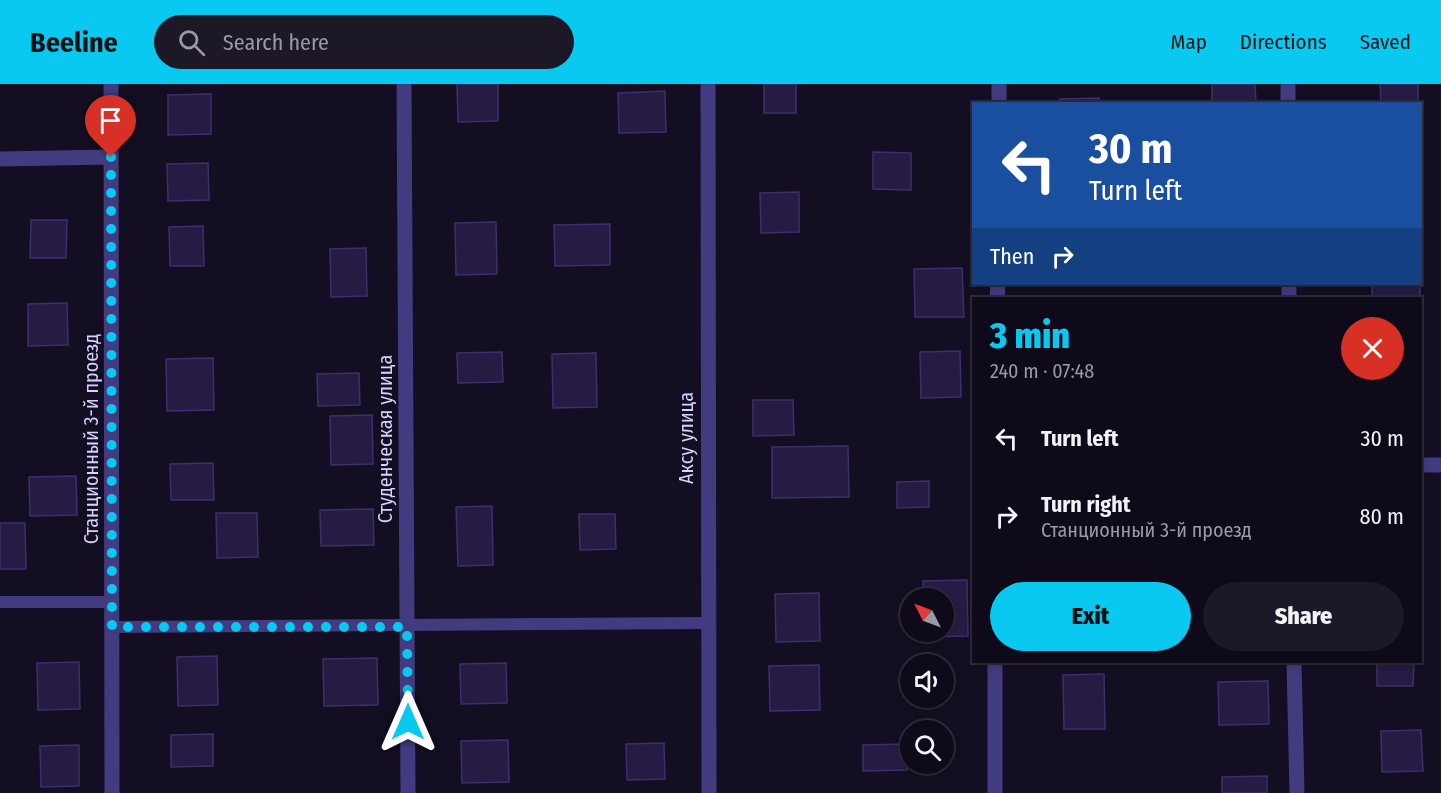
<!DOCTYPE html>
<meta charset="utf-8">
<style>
body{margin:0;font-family:"Fira Sans Condensed",sans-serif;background:#1c1826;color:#f1f3f6;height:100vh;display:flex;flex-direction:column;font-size:22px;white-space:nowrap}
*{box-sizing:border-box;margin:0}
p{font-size:20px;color:#9b9aa2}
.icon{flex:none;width:33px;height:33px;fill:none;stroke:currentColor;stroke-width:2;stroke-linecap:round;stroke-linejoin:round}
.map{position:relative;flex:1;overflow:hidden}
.drawer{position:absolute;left:972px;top:213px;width:450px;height:366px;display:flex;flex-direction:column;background:#0e0a19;border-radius:0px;box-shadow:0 3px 9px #0003,0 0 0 2px #2e2b38}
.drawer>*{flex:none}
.hud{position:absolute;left:972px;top:18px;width:450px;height:183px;border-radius:0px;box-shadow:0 3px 9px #0003,0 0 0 2px #2e2b38;background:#1a4fa0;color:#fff;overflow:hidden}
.needle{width:39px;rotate:312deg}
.buttons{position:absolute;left:900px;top:504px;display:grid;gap:12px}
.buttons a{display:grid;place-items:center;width:54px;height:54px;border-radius:50%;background:#0e0a19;box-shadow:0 3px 9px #0003,0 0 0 2px #2e2b38;font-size:30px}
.pin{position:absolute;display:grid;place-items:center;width:51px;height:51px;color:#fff;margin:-62px -26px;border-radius:50% 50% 50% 0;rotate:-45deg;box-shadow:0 0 6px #0007}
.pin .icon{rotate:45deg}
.me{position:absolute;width:66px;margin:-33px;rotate:0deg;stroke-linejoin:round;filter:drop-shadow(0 0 4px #0008)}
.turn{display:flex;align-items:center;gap:21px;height:126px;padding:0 18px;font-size:27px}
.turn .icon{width:78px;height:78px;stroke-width:2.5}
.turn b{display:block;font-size:42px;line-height:51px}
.then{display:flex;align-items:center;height:57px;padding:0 18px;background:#0003;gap:12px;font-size:22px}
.round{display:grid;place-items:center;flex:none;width:63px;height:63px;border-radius:32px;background:#1c1826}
.overview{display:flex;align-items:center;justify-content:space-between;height:102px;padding:0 18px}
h1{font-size:36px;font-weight:800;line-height:45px;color:#09c9f1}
.button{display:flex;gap:12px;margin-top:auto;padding:12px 18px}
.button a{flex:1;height:69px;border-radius:36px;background:#09c9f1;color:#111;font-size:24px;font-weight:800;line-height:69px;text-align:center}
.button a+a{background:#1c1826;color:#f1f3f6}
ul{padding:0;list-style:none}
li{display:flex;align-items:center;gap:18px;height:78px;padding:0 18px}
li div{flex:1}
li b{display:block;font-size:22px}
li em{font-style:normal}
header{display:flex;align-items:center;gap:36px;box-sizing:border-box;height:84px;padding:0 30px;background:#09c9f1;color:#111}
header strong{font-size:28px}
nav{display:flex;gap:33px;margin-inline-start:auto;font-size:21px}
.search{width:420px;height:54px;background:#1c1826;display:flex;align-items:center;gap:15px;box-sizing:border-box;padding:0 21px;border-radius:33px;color:#9b9aa2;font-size:22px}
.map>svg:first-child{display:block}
.building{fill:#261b42;stroke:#3f2e6d;stroke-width:1.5}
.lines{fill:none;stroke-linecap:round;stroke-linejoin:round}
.service{stroke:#433b7f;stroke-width:12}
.minor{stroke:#433b7f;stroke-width:15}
.route{stroke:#09c9f1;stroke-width:10;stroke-dasharray:0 18}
.labels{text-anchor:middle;stroke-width:4.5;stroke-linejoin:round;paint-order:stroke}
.street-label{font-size:20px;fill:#d9d0fd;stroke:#130e21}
</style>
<header>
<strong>Beeline</strong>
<div class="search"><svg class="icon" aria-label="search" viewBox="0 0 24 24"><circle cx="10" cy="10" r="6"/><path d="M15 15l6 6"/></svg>Search here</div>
<nav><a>Map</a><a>Directions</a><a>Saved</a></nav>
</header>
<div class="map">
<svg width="1441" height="709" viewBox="0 0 1441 709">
<rect width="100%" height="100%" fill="#130e21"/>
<!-- building -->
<path class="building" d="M457,0H498V37L458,38Z
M764,0H796V29H764Z
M1212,0H1255L1256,20H1212Z
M1380,0H1418V20H1381Z
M665,7L666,48L619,49L618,9Z
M211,10V50L168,51V11Z
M1099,14L1100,20H1060V15Z
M873,68L911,69V106L873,105Z
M208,79L209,116L168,117L167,80Z
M799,108V148L761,149L760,109Z
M31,136H67L66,174H30Z
M496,138L497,190L456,191L455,139Z
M610,140V181L555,182L554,141Z
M203,142L204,182H170L169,143Z
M366,164L367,212L331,213L330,165Z
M962,184L964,233H915L914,185Z
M1420,201V214H1372V202Z
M67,219L68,261L28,262V220Z
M960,267L961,313L921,314L920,268Z
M502,268L503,298L458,299L457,269Z
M596,269L597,323L553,324L552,270Z
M213,274L214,326L167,327L166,275Z
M359,289L360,321L318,322L317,290Z
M753,316H793L794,351L753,352Z
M372,331L373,380L331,381L330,332Z
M848,362L849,413L772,414V363Z
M213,379L214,416H171L170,380Z
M76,392L77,431L30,432L29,393Z
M929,397V423L897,424V398Z
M492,422L493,481L458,482L456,423Z
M373,425L374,461L321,462L320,426Z
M216,429H257L258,473L217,474Z
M579,430H615L616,465L580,466Z
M0,439H25L26,485H0Z
M967,496L968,552L925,553V548H944V514H924L923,497Z
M819,509L820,557L776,558L775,510Z
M217,572L218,621L178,622L177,573Z
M377,574L378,621L324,622L323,575Z
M79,578L80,625L38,626L37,579Z
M1377,578H1414L1413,602H1377Z
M506,579L507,619L461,620L460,580Z
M819,581L820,626L770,627L769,582Z
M1104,590L1105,645H1064L1063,591Z
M1268,597L1269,640L1219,641L1218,598Z
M1421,646L1423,687L1382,688L1381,647Z
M213,650V682L171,683V651Z
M508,656L509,698L462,699L461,657Z
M664,659L665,695L627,696L626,660Z
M907,660V686L863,687V661Z
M79,661V702L41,703L40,662Z
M1267,692V709H1222V693Z"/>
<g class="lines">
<!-- service -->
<path class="service" d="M0,518H112
M112,543L707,539"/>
<!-- minor -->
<path class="minor" d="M111,0L112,709
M404,0L408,709
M708,0L709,709
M1288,0V20
M999,20V0
M0,75L111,73
M1289,200V214
M997,214L998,200
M1420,381H1441
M1294,578L1297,709
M995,709V578"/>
</g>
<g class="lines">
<!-- route -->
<path class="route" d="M111,73L112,543H407L408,638"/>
</g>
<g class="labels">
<!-- street labels -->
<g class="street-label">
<text transform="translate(686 354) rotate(-90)" y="7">Аксу улица</text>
<text transform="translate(91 355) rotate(-90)" y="7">Станционный 3-й проезд</text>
<text transform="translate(385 355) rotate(-90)" y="7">Студенческая улица</text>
</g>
</g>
</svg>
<div class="buttons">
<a><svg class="needle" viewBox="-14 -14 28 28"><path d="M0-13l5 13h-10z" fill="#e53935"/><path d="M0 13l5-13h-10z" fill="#9b9aa2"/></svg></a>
<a><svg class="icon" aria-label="sound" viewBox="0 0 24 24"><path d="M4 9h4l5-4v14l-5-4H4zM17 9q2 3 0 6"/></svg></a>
<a><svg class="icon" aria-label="search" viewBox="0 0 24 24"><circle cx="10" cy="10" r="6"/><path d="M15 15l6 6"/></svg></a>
</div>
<div class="pin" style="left:111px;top:73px;background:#d93025"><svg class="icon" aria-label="arrive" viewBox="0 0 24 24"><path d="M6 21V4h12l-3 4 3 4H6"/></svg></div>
<svg class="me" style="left:408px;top:638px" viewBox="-20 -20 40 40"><path d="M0-17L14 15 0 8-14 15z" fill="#09c9f1" stroke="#fff" stroke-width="4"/></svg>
<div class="hud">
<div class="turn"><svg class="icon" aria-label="left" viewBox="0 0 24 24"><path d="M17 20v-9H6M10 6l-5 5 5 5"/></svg><div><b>30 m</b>Turn left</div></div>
<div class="then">Then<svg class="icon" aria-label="right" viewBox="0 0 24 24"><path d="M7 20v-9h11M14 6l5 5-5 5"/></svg></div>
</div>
<section class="drawer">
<div class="overview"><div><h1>3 min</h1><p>240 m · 07:48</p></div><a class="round" style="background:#d93025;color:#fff"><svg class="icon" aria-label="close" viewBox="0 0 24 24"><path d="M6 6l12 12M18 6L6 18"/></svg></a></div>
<ul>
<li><svg class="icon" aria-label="left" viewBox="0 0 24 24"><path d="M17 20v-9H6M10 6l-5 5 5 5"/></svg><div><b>Turn left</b></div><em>30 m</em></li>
<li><svg class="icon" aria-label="right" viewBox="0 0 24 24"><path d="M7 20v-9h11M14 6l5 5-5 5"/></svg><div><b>Turn right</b><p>Станционный 3-й проезд</p></div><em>80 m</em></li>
</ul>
<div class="button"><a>Exit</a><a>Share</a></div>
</section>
</div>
